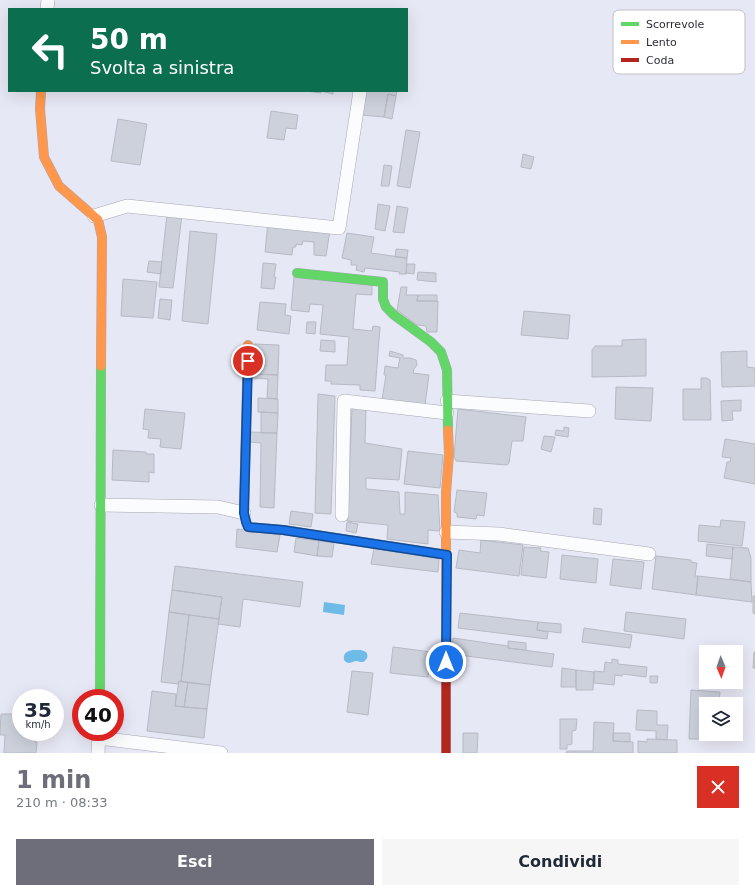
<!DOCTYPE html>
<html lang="it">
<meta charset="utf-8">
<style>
body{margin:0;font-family:"DejaVu Sans",sans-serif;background:#f6f6f7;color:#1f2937;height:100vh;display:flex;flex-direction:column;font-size:15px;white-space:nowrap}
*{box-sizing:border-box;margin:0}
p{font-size:13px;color:#747a83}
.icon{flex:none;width:22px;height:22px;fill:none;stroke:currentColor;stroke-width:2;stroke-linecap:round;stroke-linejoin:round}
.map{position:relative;height:753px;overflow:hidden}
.drawer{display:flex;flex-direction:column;background:#fff;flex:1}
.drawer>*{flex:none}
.guide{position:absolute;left:8px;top:8px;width:400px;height:84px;border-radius:0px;box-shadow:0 4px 16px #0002;background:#0b6e4f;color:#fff;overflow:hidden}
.needle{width:26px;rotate:178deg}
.fabs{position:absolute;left:699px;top:645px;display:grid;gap:8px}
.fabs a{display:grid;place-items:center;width:44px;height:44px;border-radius:0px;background:#fff;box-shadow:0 4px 16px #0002;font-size:20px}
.speed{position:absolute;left:12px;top:689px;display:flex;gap:8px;font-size:20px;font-weight:700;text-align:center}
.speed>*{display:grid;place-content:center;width:52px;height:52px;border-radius:50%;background:#fff;box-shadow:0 4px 16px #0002;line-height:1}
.speed small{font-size:10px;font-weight:400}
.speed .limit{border:6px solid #d22;background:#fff;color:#111}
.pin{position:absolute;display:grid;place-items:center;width:34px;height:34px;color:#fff;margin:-17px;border:2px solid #fff;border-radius:50%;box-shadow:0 1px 4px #0007}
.me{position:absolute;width:44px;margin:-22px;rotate:0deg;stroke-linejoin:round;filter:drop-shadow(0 0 3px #0008)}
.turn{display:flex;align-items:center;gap:14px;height:84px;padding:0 16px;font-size:18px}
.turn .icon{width:52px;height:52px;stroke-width:2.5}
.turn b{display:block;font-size:28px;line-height:34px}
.round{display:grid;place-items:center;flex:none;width:42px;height:42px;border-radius:0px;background:#f6f6f7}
.summary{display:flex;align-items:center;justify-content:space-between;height:68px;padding:0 16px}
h1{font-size:24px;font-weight:600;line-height:30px;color:#6d6e7a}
.action{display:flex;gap:8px;margin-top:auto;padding:8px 16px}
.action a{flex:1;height:46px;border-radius:0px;background:#6d6e7a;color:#fff;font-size:16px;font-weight:600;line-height:46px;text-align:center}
.action a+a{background:#f6f6f7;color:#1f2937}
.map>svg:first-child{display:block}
.water{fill:#6dbbe6}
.building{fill:#cdd1dc;stroke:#b7bac5}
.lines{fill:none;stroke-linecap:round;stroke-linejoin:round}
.street-casing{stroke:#a7a7b2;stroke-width:14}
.fast-casing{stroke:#a7a7b2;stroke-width:10}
.slow-casing{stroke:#a7a7b2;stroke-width:10}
.jam-casing{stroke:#a7a7b2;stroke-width:10}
.street{stroke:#fbfcfe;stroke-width:13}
.fast{stroke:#63d668;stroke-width:9}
.slow{stroke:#ff974d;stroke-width:9}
.jam{stroke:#b3261e;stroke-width:9}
.route-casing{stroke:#114b97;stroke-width:10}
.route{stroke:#1a73e8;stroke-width:7}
.key{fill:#fff;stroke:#c0c0c3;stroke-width:1}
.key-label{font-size:11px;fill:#2c2c38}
</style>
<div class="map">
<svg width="755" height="753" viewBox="0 0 755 753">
<rect width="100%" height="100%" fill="#e7e8f5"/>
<!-- water -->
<path class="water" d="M324,602L345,605L344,615L323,612Z
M353,650H361L366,652C369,656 367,660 363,662C361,662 359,662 357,661C351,661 349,666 344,660C343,653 347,651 353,650Z"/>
<!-- building -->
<path class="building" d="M306,91H333V94L321,91V93Z
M366,91H397L396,96L388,94L384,117L362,115Z
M388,94L396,96L392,119L384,117Z
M271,111L298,115L296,129L286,128L284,140L267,138Z
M118,119L147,124L140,165L111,161Z
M406,130L420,132L410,188L397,186Z
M523,154L534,157L531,169L521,167Z
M384,165L392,166L389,186H381Z
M378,204L390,206L385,231L375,229Z
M397,206L408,208L404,233L393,232Z
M167,214L182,215L173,288L159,287Z
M268,221L330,230L326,256L314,255V242L303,241L302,245L296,244V247H293L292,255L265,252Z
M190,231L217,234L208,324L182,321Z
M347,233L374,237L371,253L407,258L406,274H399L400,272L365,268L364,272L356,270L357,265H351V260L342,258Z
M396,249L408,250L407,258L395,257Z
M149,261L162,262L161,274L147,272Z
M263,263L276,264L274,277H276L274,289L261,288Z
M407,264H415L414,274L406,273Z
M418,272L436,273V282L417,280Z
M294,277L372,283V295L356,294L353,329L372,331L373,326L380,327L375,391L360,390V385L331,384V381H325L326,365H347L349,337L320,334L323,305L310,304L309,312L291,310Z
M123,279L157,282L153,318L121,316Z
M401,287H407L406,295H418L417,301H438L437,332H427L426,326L417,325L397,310Z
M418,295H437V301H417Z
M160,299L172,300L170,320L158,318Z
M260,302L286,304L285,315L291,316L289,334L257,330Z
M524,311L570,315L568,339L521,335Z
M307,322H316L315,334L306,333Z
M646,339V376L592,377V350L595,346H622V340Z
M321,340L335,341V352L320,351Z
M254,344L279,345L278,375L253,374Z
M390,351L403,355V358H410L416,360L417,365L414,369L413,373L429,375L425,405L382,400L386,375H384L385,366L398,368L400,358L389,356Z
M747,351V367L755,368V386L722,387L721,352Z
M253,374L278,375L277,399L267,398L268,379L253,378Z
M701,378H707L710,380L711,420H683V389H701Z
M616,387L653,388L651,421L615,419Z
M318,394L335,396L331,514L315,513Z
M258,398L278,399V413L258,412Z
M741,400V411H732L733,420L722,421L721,401Z
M352,408H366L365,443L402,449L399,480L366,478V489L399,492L400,514H405V492L438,495L440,531L428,530V544L387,539L388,525L347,521L346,505H348Z
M145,409L185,413L181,449L160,447L161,439L148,438L149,430L143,429Z
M458,409L526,417L523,441H512L509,463L507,465L456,461L454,456Z
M261,412L278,413L277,433H261Z
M564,427L569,428L568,437L555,435L556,430L564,431Z
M250,432L277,433L274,508L260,507L261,443L249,442Z
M544,436L555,437L551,452L541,449Z
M725,439L755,444V484L724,478L727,462H730L731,458L722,457Z
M113,450L146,452V454H154V473L149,472V482L112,480Z
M408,451L443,455L440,488L404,484Z
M457,490L487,493L484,516L477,515L476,519L457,517V513L454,512Z
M594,508L602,509L601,525L593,524Z
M291,511L313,514L311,527L289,524Z
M721,520L745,522L742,546L698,541L699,525L720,527Z
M347,522L358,524L356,533L346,531Z
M237,529L280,535L277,552L236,547Z
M296,538L319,541L317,556L294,552Z
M481,540L523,545L519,576L456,568L459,550L480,553Z
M319,541L334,543L332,557L317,556Z
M707,544L733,547L732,559L706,556Z
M524,547L541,548L540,551L549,552L546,578L521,575Z
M733,547L748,548L751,558V582L730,579Z
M374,548L439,559L438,572L371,564Z
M562,555L598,559L596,583L560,579Z
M656,556L691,560V562L697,563L695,576H698L696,595L652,589Z
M613,559L644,562L641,589L610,585Z
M175,566L303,582L300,607L243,599L240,627L218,624L222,597L172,590Z
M698,576L751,582L752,602L696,595Z
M172,590L222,597L219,619L169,612Z
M753,596H755V614L753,613Z
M169,612L189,615L181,682L179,681L178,684L161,682Z
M626,612L686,619L684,639L624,631Z
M460,613L538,622L537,630L548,632L547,639L458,628Z
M189,615L219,619L210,685L181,682Z
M538,622L561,624V633L537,630Z
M584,628L632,635L630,648L582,642Z
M453,638L508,646V648L554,654L552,667L451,654Z
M508,641L526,643V650L508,648Z
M393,647L431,652L428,677L390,673Z
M754,652H755V668H753Z
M612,659L618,660V664L647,667L646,677L623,674L622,676L615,675L614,685L594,683V671L604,672L605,662L612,663Z
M562,668L576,670V687H561Z
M576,670L594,672L593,690H576Z
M352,671L373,673L368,715L347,712Z
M650,676H658L657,683H650Z
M179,681L188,682L184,707L175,706Z
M188,682L210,685L207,709L184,707Z
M691,690L720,692L719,704H706V734H719L716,739H689Z
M152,691L176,694L175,706L207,709L204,738L147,731Z
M637,710L657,711V725H668L667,740L656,739V731L636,730Z
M1,714H21V732H23V734H35V742H37L36,753H4L5,735H0Z
M560,719H577L576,730L572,731V744L567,745V749H560Z
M594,722L614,723L613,741L633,742V753H566L567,751H593Z
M463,733H478L477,753H463Z
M613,733H630V742L613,741Z
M647,739L677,740V753H638V741L647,742Z"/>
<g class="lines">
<defs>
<path id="street" d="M47,9L48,0
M94,216L127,206L339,228L360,91
M447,401L589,411
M101,505L218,507L244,513
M342,515L344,401L447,413
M446,532L499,534L649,554
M99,738L221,753
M98,753L99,732"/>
<path id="fast" d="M297,273L383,282V299L386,307L394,315L431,342L441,352L447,370L448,430
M244,505V513L248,527L283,530L447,555
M100,698L101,366"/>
<path id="slow" d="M41,91L40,109L44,157L59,186L98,220L102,237L101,366
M244,505L248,345
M446,661V493L449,454L448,430"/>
<path id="jam" d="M446,661V753"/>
</defs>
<!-- street casing -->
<use href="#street" class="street-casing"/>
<!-- fast casing -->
<use href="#fast" class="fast-casing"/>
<!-- slow casing -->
<use href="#slow" class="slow-casing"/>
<!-- jam casing -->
<use href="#jam" class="jam-casing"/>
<!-- street -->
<use href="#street" class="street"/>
<!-- fast -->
<use href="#fast" class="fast"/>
<!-- slow -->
<use href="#slow" class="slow"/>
<!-- jam -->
<use href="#jam" class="jam"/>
</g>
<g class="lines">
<defs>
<path id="route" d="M248,361L244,513L246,522L248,527L283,530L447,555L446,662"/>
</defs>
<!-- route casing -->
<use href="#route" class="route-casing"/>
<!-- route -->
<use href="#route" class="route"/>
</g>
<!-- legend -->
<rect x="613" y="10" width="132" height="64" rx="6" class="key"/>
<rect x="621" y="22" width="18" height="4" fill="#63d668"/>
<rect x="621" y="40" width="18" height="4" fill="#ff974d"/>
<rect x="621" y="58" width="18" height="4" fill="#b3261e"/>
<g class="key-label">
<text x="646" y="28">Scorrevole</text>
<text x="646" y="46">Lento</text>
<text x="646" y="64">Coda</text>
</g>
</svg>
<div class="fabs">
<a><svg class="needle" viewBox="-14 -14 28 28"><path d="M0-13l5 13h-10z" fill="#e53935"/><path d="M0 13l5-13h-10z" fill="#747a83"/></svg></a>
<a><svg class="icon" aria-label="layers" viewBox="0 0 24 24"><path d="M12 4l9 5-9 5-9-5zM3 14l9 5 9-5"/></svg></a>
</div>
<div class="speed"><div>35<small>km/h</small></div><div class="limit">40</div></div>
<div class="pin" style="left:248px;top:361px;background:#d93025"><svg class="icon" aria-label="arrive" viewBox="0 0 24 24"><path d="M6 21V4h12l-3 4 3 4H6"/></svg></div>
<svg class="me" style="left:446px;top:662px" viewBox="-20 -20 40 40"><circle r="17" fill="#1a73e8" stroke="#fff" stroke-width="3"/><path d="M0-11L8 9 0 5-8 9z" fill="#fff"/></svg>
<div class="guide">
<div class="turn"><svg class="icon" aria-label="left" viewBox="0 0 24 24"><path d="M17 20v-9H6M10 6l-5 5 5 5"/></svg><div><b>50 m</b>Svolta a sinistra</div></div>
</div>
</div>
<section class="drawer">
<div class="summary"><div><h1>1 min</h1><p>210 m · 08:33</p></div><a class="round" style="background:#d93025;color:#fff"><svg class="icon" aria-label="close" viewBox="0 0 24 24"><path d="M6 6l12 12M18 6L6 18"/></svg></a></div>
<div class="action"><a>Esci</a><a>Condividi</a></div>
</section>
